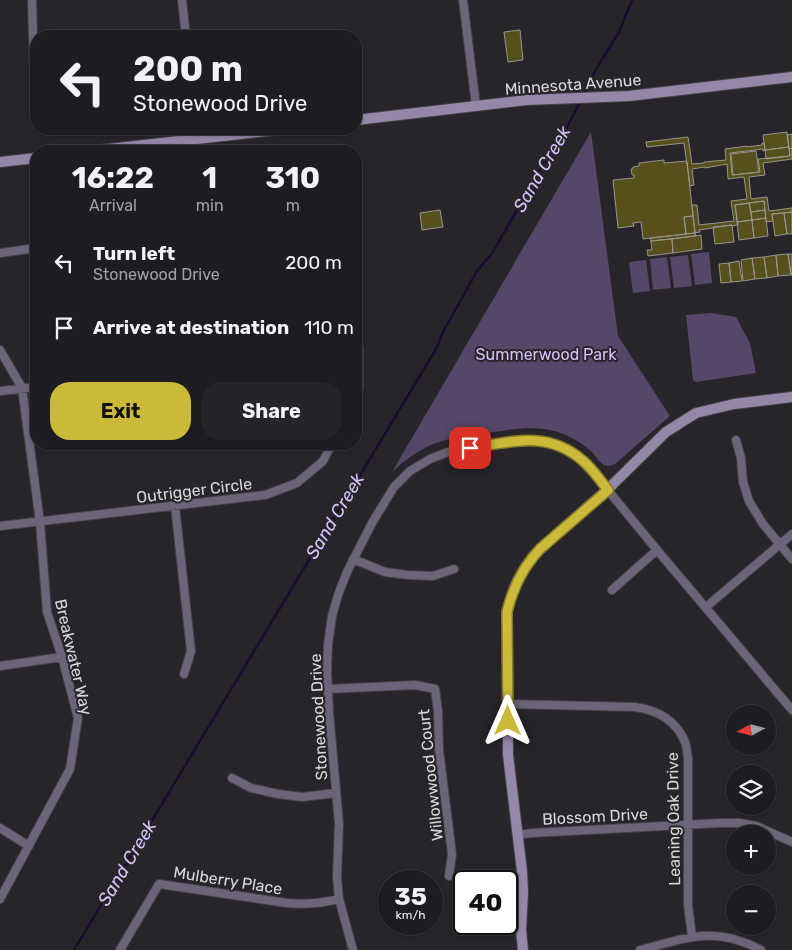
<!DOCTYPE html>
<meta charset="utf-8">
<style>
body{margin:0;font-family:Rubik,sans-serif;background:#252529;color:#f1f3f6;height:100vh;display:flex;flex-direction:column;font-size:19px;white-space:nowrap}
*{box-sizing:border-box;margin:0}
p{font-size:16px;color:#a0a1a5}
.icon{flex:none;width:28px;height:28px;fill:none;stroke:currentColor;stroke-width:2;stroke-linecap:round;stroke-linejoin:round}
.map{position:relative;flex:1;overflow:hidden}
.details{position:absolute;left:30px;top:145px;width:332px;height:305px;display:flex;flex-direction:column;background:#1d1c20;border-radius:20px;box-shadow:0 1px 4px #0004,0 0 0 1px #3b3a3e}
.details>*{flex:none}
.hud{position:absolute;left:30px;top:30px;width:332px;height:105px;border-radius:20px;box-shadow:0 1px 4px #0004,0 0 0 1px #3b3a3e;background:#1d1c20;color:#f1f3f6;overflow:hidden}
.needle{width:32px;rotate:263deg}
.buttons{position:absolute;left:726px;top:705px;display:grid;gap:10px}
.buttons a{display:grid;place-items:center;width:50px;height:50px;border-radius:50%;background:#1d1c20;box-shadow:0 1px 4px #0004,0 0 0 1px #3b3a3e;font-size:25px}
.speed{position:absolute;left:378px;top:870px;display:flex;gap:10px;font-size:25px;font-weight:700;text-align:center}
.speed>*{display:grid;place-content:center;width:65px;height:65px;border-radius:50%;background:#1d1c20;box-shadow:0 1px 4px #0004,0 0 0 1px #3b3a3e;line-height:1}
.speed small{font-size:12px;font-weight:400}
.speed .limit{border:2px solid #111;border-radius:8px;background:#fff;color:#111}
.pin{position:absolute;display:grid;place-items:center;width:42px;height:42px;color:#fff;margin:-21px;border-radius:10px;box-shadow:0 2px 8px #0006}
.me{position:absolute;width:55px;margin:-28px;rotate:0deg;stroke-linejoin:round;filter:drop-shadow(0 0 4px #0008)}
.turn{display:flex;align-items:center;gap:18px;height:105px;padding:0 20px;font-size:22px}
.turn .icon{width:65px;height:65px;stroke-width:2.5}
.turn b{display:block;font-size:35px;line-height:42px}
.eta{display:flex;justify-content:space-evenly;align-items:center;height:85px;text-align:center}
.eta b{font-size:30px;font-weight:700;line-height:35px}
.primary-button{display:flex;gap:10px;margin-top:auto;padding:10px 20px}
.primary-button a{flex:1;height:58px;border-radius:20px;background:#cbba39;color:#111;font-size:20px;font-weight:700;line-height:58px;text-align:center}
.primary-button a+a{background:#252529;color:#f1f3f6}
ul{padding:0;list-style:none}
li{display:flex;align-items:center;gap:15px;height:65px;padding:0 20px}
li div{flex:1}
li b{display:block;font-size:19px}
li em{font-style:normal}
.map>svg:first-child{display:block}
.green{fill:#564768}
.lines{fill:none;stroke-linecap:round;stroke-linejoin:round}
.stream{stroke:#1d0a2f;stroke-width:2.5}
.building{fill:#58501c;stroke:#96968e}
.street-casing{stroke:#434246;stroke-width:10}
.secondary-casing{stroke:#434246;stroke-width:12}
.street{stroke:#6c6478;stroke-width:8}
.secondary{stroke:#9487a7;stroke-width:10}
.route-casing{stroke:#847925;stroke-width:12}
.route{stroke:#cbba39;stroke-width:9}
.labels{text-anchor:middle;stroke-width:4;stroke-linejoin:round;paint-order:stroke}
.street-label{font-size:16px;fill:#d9d8db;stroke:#27252a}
.park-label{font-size:16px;fill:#d7bff7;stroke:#27252a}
.water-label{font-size:18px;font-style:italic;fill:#d9c1f9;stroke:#27252a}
</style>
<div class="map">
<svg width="792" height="950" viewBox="0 0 792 950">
<rect width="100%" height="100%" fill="#27252a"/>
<!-- green -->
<path class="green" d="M591,132L618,336L670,416L615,464C611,466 608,467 604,465C599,462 595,455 591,451C582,443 570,436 558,432C531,424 502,431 474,435C460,437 447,439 433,444C417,451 405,460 392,472Z
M709,252L712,283L695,285L691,254Z
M688,255L692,286L674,288L670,257Z
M667,257L671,288L653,290L650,259Z
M646,260L650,291L633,293L629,262Z
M711,313L736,317L750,343L756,373L696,382L693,380L686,315Z"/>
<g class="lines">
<!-- stream -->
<path class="stream" d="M584,94L595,71L619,32L632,0
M74,950L436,349L444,330L477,271L493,252L547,157L567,127L580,102"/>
</g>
<!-- building -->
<path class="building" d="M520,30L523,60L508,62L504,32Z
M787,132L789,147L765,150L763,135Z
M792,134V148L789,149L787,135Z
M688,137L692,164L704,163V162L726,160L725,149L747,146V147L762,145V143H764L765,150L763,151V149L730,153L732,175L760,172L758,159L790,156L789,149L792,148V159L763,163L765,175L749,177L751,199L767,197L769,211L792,208V212L772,214L773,221L766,222L764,201L735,205L738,225L732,226V225L699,230L700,232L695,233L692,205H697L699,225L734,221L731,201L747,199L744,177L728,179L727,164L705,168V167L692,169L694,185L690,186L684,143L647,147L646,142Z
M789,147L790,156L766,159L765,150Z
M756,151L759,172L733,175L731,154Z
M664,160V163L687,161L693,216L684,217L686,234L643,239L641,222L633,223L634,226L618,228L613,180L634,178V175H632L631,169H633V167L639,166V163Z
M764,201L765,210L751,212L749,203Z
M749,203L752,220L737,222L735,205Z
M440,210L443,227L422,230L420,213Z
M765,210L766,218L752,220L751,212Z
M792,212V234H787L784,213Z
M784,213L787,234L775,236L772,214Z
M693,216L695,233L686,234L684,217Z
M766,218L768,236L754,238L752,220Z
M752,220L754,238L739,240L737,222Z
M732,225L734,242L715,244L713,227Z
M695,233L696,236L651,241L650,238Z
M701,235L702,249L673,253L672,239Z
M672,239L673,253L648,256L647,250H652L651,241Z
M788,254L791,275L778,276L776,255Z
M788,254H792V275H791Z
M776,255L778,276L767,278L764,257Z
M764,257L767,278L755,279L752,258Z
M752,258L755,279L743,281L741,260Z
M739,261L742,281L731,282L729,263Z
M729,263L731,282L721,283L719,264Z
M424,924L429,925L425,931L421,929Z"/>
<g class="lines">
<defs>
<path id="street" d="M32,0L34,70H36
M182,0L186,36
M463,0L476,106
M0,253L36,248
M356,328L359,350V388L356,395
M0,350L22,388L40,522L47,612L62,657L78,718L70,769L0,899
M0,391L36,387
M736,440L741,458L743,482L749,501L763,524L792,559
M175,506L191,651L184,674
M0,526L265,495L297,483L323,461L332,444
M353,559L385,572L408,575L433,576L454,569
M612,590L657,550
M706,607L792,534
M0,666L62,657
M328,689L415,685L435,689L438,712L439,750L452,854L449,876
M508,704L635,707C657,710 676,720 685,742C687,747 687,753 688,758V905L692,936
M232,778L251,788L278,794L302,797L336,793
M0,828L29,846
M517,835L532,833L720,823H739L756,826L792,842
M120,950L159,884L287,903C305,905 322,903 339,899
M353,950L339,899L337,877L339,824L329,712L327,670L328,645L332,616L338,595L347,572L372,523L394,487L410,471L430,459L448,452L470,448L534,440L555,444L568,450L583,461L597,477L657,550L792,710
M640,950C687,938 715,925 761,950"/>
<path id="secondary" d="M356,120L527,100L629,96L792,77
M91,151L284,129
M0,162L36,158
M523,950L521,930L523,893L522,871L508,755L507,612C513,586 522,568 540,549L608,489L666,432L696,413L734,404L792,397"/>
</defs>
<!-- street casing -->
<use href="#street" class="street-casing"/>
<!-- secondary casing -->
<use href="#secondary" class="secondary-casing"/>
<!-- street -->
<use href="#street" class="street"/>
<!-- secondary -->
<use href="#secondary" class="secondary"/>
</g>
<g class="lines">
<defs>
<path id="route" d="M470,448C511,442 547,430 582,460C592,468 600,480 608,490L540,549C523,567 513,587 507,612L508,721"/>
</defs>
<!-- route casing -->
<use href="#route" class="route-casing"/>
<!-- route -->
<use href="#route" class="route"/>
</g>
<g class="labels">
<!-- street labels -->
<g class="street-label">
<text transform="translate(573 84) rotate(-4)" y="6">Minnesota Avenue</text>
<text transform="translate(194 490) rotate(-7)" y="6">Outrigger Circle</text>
<text transform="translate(74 657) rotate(77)" y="6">Breakwater Way</text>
<text transform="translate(318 717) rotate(-93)" y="6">Stonewood Drive</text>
<text transform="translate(430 775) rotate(-96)" y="6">Willowwood Court</text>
<text transform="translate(595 816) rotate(-3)" y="6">Blossom Drive</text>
<text transform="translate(673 819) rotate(-91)" y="6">Leaning Oak Drive</text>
<text transform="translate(228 880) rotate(9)" y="6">Mulberry Place</text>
</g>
<!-- park labels -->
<g class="park-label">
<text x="546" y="360">Summerwood Park</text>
</g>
<!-- water labels -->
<g class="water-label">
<text transform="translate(542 169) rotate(-60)" y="6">Sand Creek</text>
<text transform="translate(335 516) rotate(-59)" y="6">Sand Creek</text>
<text transform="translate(127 863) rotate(-59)" y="6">Sand Creek</text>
</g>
</g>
</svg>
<div class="buttons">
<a><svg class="needle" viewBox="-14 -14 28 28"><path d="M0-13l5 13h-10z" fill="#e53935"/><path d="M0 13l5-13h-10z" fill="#a0a1a5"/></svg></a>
<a><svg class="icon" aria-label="layers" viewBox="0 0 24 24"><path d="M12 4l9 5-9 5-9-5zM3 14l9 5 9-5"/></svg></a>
<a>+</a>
<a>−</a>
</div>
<div class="speed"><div>35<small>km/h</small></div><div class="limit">40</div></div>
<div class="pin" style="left:470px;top:448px;background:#d93025"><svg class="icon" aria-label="arrive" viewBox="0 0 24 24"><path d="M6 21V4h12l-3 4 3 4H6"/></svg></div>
<svg class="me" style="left:508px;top:721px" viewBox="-20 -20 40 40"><path d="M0-17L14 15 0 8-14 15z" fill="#cbba39" stroke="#fff" stroke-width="4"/></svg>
<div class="hud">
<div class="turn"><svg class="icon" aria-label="left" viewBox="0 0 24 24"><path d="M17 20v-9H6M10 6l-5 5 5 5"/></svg><div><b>200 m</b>Stonewood Drive</div></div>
</div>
<section class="details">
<div class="eta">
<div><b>16:22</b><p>Arrival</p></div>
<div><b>1</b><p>min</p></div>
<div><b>310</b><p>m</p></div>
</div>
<ul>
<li><svg class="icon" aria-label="left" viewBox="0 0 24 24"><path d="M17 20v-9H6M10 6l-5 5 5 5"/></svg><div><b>Turn left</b><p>Stonewood Drive</p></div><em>200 m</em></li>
<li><svg class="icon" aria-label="arrive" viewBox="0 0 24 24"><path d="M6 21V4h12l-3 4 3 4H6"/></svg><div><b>Arrive at destination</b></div><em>110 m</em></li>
</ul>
<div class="primary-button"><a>Exit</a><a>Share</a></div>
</section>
</div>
